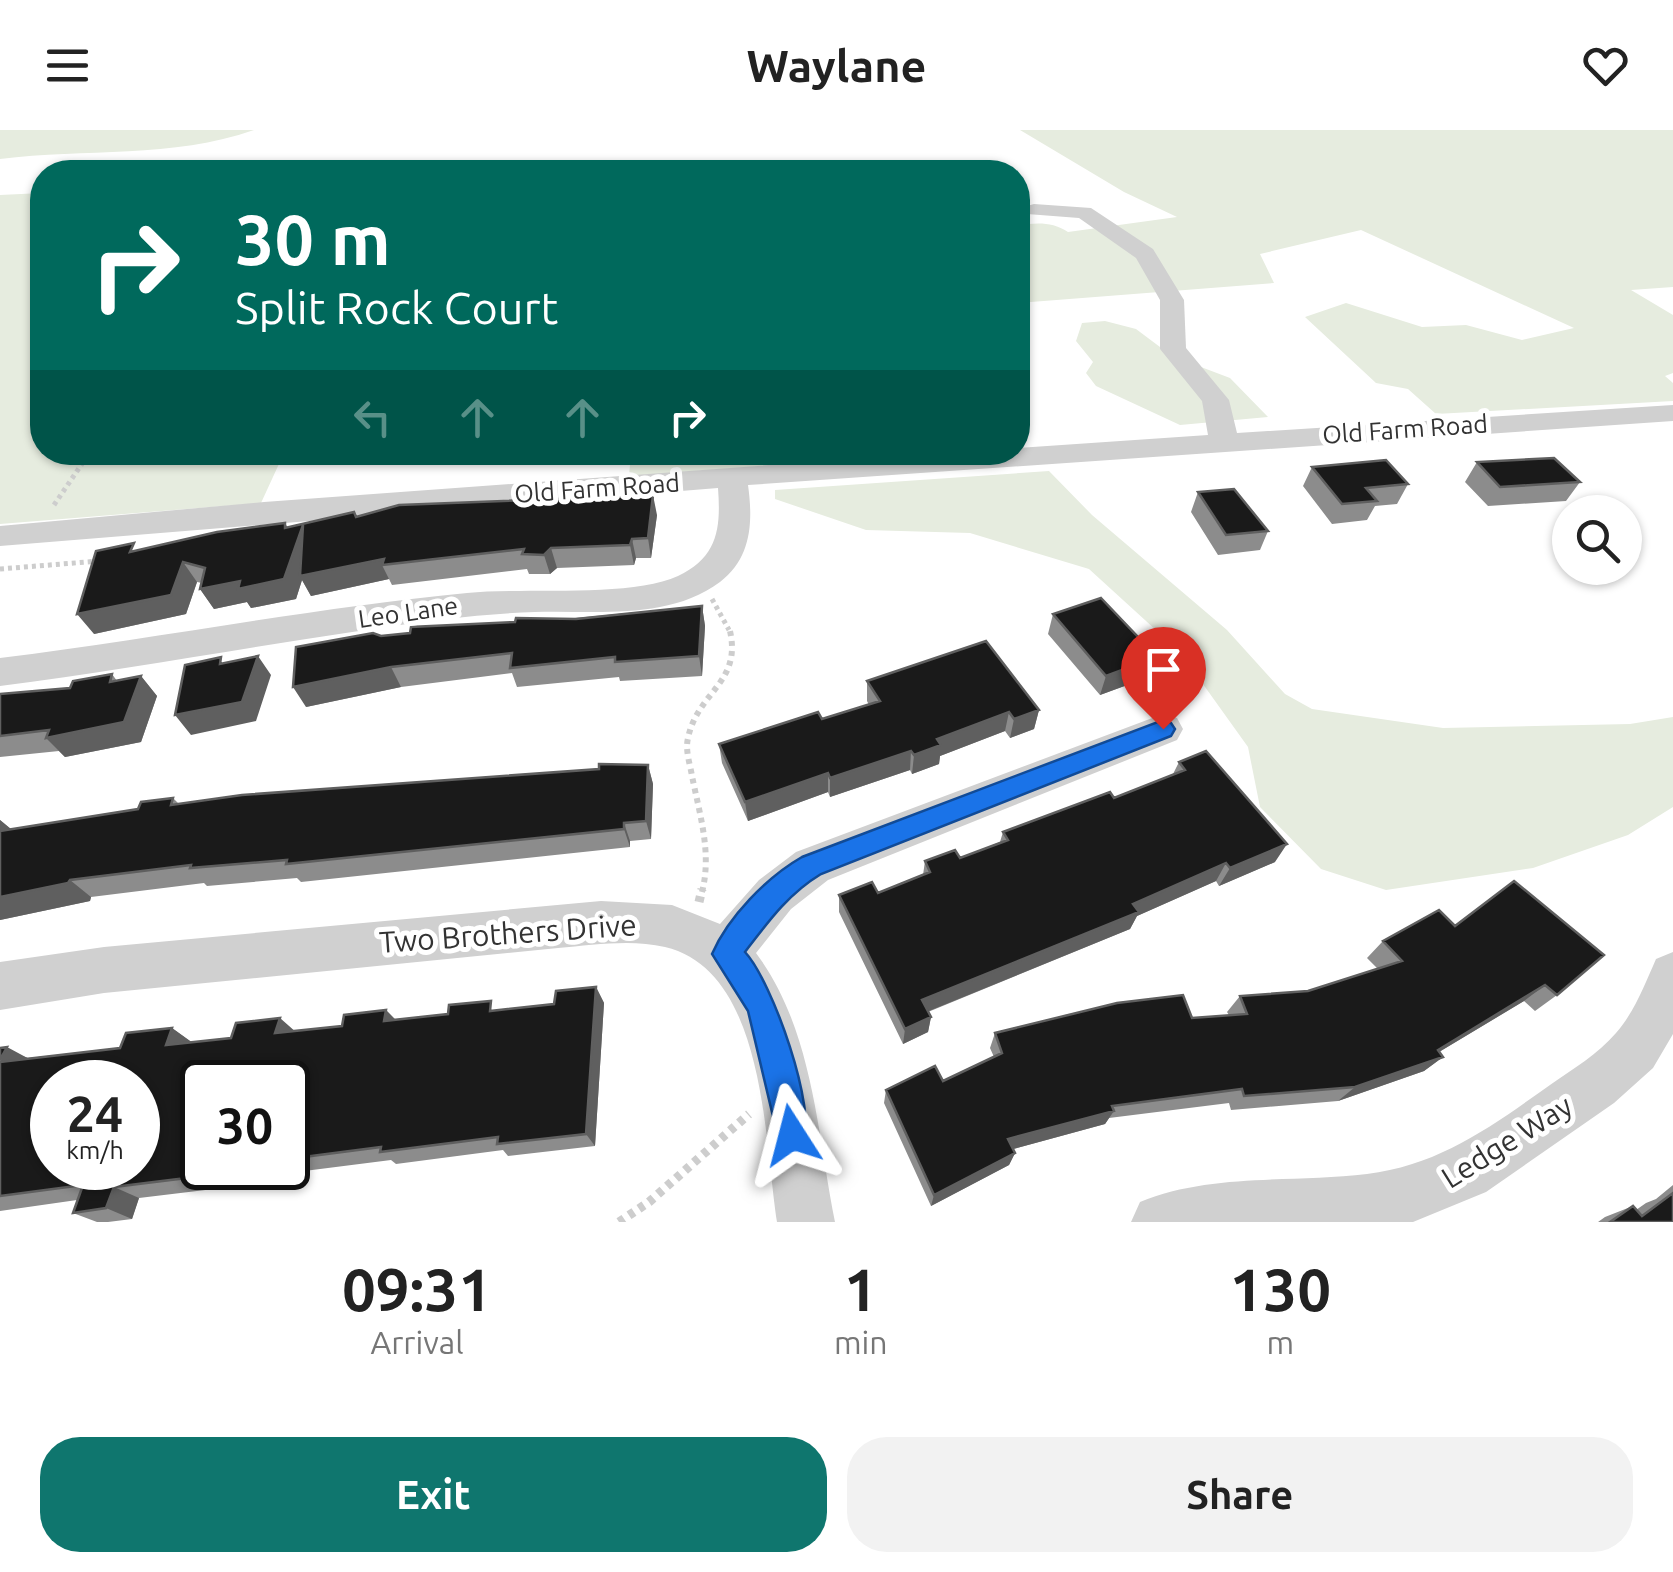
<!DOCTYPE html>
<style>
body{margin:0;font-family:Ubuntu,sans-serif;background:#f2f2f2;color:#222;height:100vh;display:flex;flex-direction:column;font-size:38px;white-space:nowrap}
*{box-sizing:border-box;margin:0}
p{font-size:32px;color:#767676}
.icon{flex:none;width:55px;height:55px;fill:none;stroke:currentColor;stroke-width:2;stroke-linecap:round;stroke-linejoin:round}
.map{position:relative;height:1092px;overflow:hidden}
.panel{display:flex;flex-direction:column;background:#fff;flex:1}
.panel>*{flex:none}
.guide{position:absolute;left:30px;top:30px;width:1000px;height:305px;border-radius:40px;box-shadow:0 2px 8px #0004;background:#00695c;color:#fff;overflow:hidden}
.controls{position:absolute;left:1552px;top:365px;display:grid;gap:20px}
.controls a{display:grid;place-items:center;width:90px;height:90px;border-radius:50%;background:#fff;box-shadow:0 2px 8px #0004;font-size:50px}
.speed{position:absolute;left:30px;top:930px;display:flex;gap:20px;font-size:50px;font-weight:700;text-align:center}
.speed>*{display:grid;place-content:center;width:130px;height:130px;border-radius:50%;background:#fff;box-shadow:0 2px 8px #0004;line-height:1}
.speed small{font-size:25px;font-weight:400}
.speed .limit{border:5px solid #111;border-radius:15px;background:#fff;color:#111}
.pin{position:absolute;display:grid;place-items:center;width:85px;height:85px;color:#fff;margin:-102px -42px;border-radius:50% 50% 50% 0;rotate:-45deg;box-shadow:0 0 10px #0007}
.pin .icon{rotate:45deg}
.me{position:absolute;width:110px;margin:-55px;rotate:351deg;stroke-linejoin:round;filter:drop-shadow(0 0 8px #0008)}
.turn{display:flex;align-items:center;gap:35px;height:210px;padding:0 40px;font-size:45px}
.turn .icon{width:130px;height:130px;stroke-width:2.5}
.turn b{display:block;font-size:70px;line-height:85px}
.lanes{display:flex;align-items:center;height:95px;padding:0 40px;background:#0003;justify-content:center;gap:50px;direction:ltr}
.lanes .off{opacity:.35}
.eta{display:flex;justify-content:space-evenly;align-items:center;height:170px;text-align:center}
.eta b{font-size:60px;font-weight:700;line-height:70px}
.cta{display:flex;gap:20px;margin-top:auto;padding:20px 40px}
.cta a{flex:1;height:115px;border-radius:40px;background:#0f766e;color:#fff;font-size:40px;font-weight:700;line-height:115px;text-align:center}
.cta a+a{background:#f2f2f2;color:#222}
header{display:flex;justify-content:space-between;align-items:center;height:130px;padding:0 40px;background:#fff;font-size:45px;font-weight:700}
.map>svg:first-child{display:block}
.green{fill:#e6ecdf}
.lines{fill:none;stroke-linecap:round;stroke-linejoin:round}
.path-far2{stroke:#cdcdcd;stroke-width:5;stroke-dasharray:4 4;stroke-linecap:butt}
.path-far1{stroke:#cdcdcd;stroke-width:6;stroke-dasharray:5 5;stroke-linecap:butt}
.path{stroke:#cdcdcd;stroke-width:9;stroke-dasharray:6 6;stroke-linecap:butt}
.minor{fill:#d0d0d0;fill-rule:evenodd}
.wall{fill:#8c8c8c;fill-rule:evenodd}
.shaded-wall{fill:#5f5f5f}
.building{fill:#1a1a1a;stroke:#5f5f5f;stroke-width:2.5;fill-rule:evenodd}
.route{fill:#1a73e8;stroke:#114b97;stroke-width:2.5}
.labels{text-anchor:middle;stroke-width:10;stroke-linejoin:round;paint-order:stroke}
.street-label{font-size:25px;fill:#333;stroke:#fff}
.near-street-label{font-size:30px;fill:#333;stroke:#fff}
</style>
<header><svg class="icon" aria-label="menu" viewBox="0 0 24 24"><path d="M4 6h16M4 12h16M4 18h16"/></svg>Waylane<svg class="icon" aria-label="heart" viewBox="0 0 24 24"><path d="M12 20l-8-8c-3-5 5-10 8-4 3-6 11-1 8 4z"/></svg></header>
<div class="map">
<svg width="1673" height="1092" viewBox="0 0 1673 1092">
<rect width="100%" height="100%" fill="#fff"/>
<!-- green -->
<path class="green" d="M0,0H254C172,29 86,18 0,29Z
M1020,0H1673V157L1631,160L1673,185V243L1665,246L1673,253V271L1436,284L1408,259L1376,253L1305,187L1346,173L1422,197L1466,195L1522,210L1574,198L1361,100L1260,124L1274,153L1018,173V95C1036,93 1052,91 1068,102L1177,87L1124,62Z
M42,63V322L284,323L261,373L0,394V65Z
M1105,191L1136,199L1172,226L1230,248L1268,287L1180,295L1096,256L1086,243L1093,232L1076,211L1082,193Z
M885,322L887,327L629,346L631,323Z
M1049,341L1092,385L1227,500L1285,564L1312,579L1443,598L1630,594L1673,587V677L1628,705L1533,738L1386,760L1321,739L1260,677L1248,617L1180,522L1089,439L970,403L866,400L775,369V360Z"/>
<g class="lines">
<!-- path-far2 -->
<path class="path-far2" d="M54,375L90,322
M0,439L99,431
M712,469L729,500"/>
<!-- path-far1 -->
<path class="path-far1" d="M702,762C712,723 700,686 692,646C690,634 685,620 688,608C698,560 744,553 729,497"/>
<!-- path -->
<path class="path" d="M699,772L702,759
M619,1092L649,1072L749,984"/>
<!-- minor -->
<path class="minor" d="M1034,74L1091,78L1153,119L1184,170L1186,218L1229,270L1237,303L1673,275V291L748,355C753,391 752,428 720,452C667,491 596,480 535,482C505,483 474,486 444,489C296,508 149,537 0,556V528C156,509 311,478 467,463C524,457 631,468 678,446C718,427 721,398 718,358L0,416V396L264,372L948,322H1018V318L1208,305L1202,271L1160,219V170L1136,128L1079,88L1027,84L1024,80L1027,76Z
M1163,584L1177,588L1183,599L1177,610L828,750L791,779L756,823C813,899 817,1002 835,1092H777C764,1010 766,841 665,817C631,809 593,815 558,818L104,863L0,880V832L104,817L601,771L672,775L720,794L759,750L796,722Z
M1673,822V904L1653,938L1614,973L1486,1062L1413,1092H1131L1140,1072C1210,1043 1293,1053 1367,1044C1440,1035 1492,996 1550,955C1573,939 1598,924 1616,903C1635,881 1645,854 1656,829Z"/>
</g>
<!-- wall -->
<path class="wall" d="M384,322H421L386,326Z
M1477,332L1580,352L1566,371L1488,376L1465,352Z
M1312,337L1408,354L1397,374L1375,376L1367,390L1332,394L1303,356Z
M1198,362L1268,401L1260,420L1218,425L1191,382Z
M657,385L651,428H636L634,435L557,438L550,444H529L527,439L392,455L389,449L311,466L302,450L296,469L251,478L247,472L214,479L200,459L202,453L197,452L186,484L94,504L139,420L356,387Z
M702,476L705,496L702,546L620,551L619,547L517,557L512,543L401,557L306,577L381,506Z
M1053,484L1157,527L1149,547L1100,565L1048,504Z
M112,544L117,551L141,546L157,566L141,612L65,627L59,621L0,627V564L70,558Z
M867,551L1039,580L1034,599L1010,608L1005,601L940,626L939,634L912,644L910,640L830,667L828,662L748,691L722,633L719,614L822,589L869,575L867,571Z
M1179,632L1275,732L1219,756L1216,751L1137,786L1130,799L928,882L931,887L928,902L903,914L839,782V765L878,763L923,745L925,731L960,728L1000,712L1003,702L1114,668L1173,644Z
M648,635L653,654L651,709L630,711V717L301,752L297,748L207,756L204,753L91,767L90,771L0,790V690L11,699L138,679L173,668L179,674Z
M1514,751L1557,865L1535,881L1524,871L1439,922L1443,927L1424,941L1338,971L1231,980L1229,973L1109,988L1105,994L1013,1019L1015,1023L1009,1035L931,1076L884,973L886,960L943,951L994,927L990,918L995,903L1229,885L1227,882L1240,866L1308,861L1378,839L1367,828L1383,811L1455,796Z
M596,857L604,873L595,1016L508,1026L503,1020L396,1034L391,1030L257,1047L255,1054L139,1068L132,1089L108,1092H97L73,1083L77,1070L0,1081V918L28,928L120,918L172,898L191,912L342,896L386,880L396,890L554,874ZM288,952V1038H202Z
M1673,1055V1092H1598L1605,1087L1633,1076L1636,1080L1646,1073L1656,1069Z"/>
<!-- shaded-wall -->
<path class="shaded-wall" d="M653,365L657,385L651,428L648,408Z
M285,393L296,413L303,395L384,429L382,435L389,449L311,466L302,450L296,469L251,478L247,472L214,479L200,459L285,398Z
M632,409L636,428L634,435L630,415Z
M551,418L557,438L550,444L544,425Z
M183,432L197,452L186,484L94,504L77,484Z
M702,476L705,496L702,546L699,526Z
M258,526L271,545L256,591L191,605L175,585Z
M1157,527L1149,547L1100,565L1106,546Z
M391,537L401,557L306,577L293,557Z
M141,546L157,566L141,612L65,627L46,608Z
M1039,580L1034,599L1010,608L1014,589Z
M1009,582L1005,601L940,626L939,634L912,644L914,625L937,609Z
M911,621L910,640L830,667V648Z
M648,635L653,654L651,709L646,691Z
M828,643V662L748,691L745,672Z
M0,690L18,705L0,712Z
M624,693L630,711V717L624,699Z
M1287,714L1275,732L1219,756L1230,738Z
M1226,733L1216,751L1137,786L1130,799L919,885L922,870L1133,774Z
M70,750L91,767L90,771L0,790V767Z
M1545,855L1524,871L1419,934L1438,920Z
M596,857L604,873L595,1016L586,1004Z
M386,880L400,895L384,891Z
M931,887L928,902L903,914L905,899Z
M280,888L297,903H275Z
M172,898L193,913L166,915Z
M7,917L33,931L0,932Z
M1443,927L1424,941L1338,971L1355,957Z
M1114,981L1105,994L1002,1022L1008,1009Z
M1015,1023L1009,1035L931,1076L934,1065Z
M236,1038H240L257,1047L255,1054L235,1042Z
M114,1057L139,1068L132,1089L106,1078Z"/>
<!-- building -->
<path class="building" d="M1554,328L1580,352L1500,357L1477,332Z
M1386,330L1408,354L1366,358L1377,371L1342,374L1312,337Z
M1234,359L1268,401L1226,405L1198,362Z
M653,365L648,408L632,409L630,415L551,418L544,425L522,424L524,419L382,435L384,429L300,446L303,395L284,449L238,459L240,451L200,459L205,438L183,432L171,465L77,484L96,421L134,413L130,422L217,402L285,393V398L354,382L356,387L399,375Z
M1101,468L1157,527L1106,546L1053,484Z
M702,476L699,526L615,532V527L510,538L512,523L391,537L293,557L296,517L373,503L381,506L410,503L411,497L515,492L516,488L576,489Z
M986,511L1039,580L1014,589L1009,582L937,609L941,615L914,625L911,621L830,648L828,643L745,672L719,614L818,582L822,589L880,571L867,551Z
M258,526L242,572L175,585L185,535L221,527L220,534Z
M112,544L110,552L141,546L124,592L46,608L49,600L0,606V564L70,558L73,551Z
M1206,621L1287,714L1230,738L1226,733L1133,774L1139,782L922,870L931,887L905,899L839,765L872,752L878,763L930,742L925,731L955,720L960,728L1008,710L1003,702L1110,662L1114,668L1185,640L1179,632Z
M599,634L648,635L646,691L624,693V699L286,734L287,730L190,738L191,735L70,750L68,753L0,767V701L138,679L141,672L173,668L171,675L242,665L599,639Z
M1514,751L1604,825L1557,865L1545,855L1438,920L1443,927L1355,957L1244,966L1242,959L1112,976L1114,981L1008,1009L1015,1023L934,1065L886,960L935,936L943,951L1002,923L995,903L1117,873L1183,865L1192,888L1247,884L1240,866L1308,861L1402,831L1383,811L1439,780L1455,796Z
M596,857L586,1004L497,1014L498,1007L380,1022L381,1017L288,1029V952H202V1038H236L235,1042L114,1057L106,1078L73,1083L83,1055L0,1066V932L120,918L126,903L172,898L166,915L231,908L236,893L280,888L275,903L342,896L344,885L386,880L384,891L448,884L449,875L491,871L490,881L554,874L556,861ZM52,952H138V1038H52Z
M7,917L0,930V918Z
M1673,1063V1092H1610L1633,1076L1642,1086Z"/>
<!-- route -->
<path class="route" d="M1163,590L1171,593L1175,599L1171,606L821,744C788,764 768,792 745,822C772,851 818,980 803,1016L792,1021L780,1016L748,881L712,824C728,787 767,747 802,727Z"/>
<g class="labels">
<!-- street labels -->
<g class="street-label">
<text transform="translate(1405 299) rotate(-4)" y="9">Old Farm Road</text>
<text transform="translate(597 358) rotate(-4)" y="9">Old Farm Road</text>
<text transform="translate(408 482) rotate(-8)" y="9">Leo Lane</text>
</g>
<!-- near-street labels -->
<g class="near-street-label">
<text transform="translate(508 804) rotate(-4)" y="10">Two Brothers Drive</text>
<text transform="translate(1507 1012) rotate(-32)" y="10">Ledge Way</text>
</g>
</g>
</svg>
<div class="controls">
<a><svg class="icon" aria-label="search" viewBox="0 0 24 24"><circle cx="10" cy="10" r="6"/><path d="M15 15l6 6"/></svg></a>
</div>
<div class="speed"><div>24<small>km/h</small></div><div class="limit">30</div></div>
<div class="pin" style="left:1163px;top:599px;background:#d93025"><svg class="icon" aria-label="arrive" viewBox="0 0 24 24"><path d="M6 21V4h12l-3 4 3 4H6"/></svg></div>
<svg class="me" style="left:792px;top:1005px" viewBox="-20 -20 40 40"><path d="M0-17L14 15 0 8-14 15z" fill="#1a73e8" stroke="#fff" stroke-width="4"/></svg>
<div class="guide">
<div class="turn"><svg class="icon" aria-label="right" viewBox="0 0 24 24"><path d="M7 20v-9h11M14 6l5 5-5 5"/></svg><div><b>30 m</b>Split Rock Court</div></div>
<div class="lanes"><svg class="icon off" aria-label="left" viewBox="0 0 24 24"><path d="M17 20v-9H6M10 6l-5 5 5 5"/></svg><svg class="icon off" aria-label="ahead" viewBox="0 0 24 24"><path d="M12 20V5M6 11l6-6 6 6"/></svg><svg class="icon off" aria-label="ahead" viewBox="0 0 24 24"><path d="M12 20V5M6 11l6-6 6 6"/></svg><svg class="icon" aria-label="right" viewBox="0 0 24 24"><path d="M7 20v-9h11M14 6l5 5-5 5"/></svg></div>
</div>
</div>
<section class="panel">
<div class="eta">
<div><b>09:31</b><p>Arrival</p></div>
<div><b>1</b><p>min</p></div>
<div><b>130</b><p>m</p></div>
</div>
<div class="cta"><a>Exit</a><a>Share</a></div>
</section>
